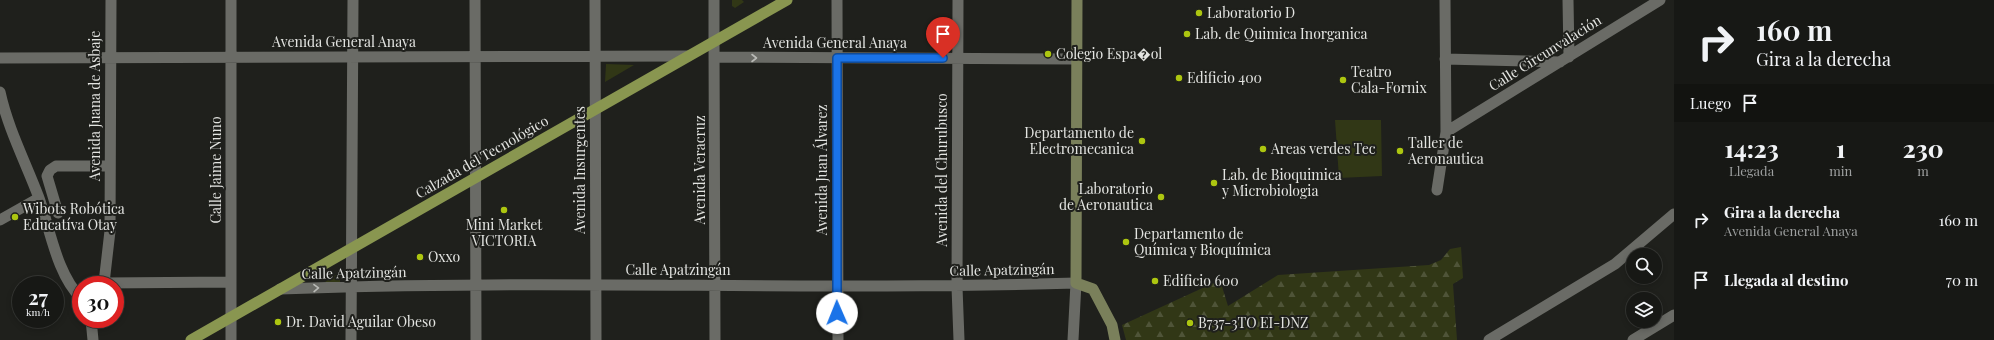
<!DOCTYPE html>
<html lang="es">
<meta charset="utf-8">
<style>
body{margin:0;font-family:"Playfair Display",serif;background:#20211e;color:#f1f3f6;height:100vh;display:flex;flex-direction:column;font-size:15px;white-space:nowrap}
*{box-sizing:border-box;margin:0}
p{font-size:13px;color:#9ea0a0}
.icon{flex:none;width:22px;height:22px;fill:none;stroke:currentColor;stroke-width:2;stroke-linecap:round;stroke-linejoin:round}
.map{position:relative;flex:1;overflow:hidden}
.drawer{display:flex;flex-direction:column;background:#171815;width:320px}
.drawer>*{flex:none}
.banner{background:#171815;color:#f1f3f6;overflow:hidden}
.tools{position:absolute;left:1626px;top:248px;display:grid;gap:8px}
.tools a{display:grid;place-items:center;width:36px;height:36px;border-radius:50%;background:#171815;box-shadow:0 2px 6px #0003,0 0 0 1px #363734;font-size:20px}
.speed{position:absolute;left:12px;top:276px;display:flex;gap:8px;font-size:20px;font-weight:700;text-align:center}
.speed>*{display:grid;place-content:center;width:52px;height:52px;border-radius:50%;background:#171815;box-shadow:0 2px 6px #0003,0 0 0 1px #363734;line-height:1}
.speed small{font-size:10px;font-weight:400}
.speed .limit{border:6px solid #d22;background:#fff;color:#111}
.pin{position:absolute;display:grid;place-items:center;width:34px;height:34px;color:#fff;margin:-41px -17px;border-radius:50% 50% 50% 0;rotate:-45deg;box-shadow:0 0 4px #0007}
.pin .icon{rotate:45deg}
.me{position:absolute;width:44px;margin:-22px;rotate:359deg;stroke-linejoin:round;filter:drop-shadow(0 0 3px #0008)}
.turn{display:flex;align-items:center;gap:14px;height:84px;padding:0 16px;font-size:18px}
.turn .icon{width:52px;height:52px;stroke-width:2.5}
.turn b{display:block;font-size:28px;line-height:34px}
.then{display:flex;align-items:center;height:38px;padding:0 16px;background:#0003;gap:8px;font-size:15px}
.eta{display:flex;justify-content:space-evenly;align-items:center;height:68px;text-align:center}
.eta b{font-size:24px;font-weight:800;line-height:28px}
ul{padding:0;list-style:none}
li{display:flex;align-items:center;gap:12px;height:60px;padding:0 16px}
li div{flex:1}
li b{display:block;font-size:15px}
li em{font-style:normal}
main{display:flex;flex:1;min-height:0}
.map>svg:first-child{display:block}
.grass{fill:#313716}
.forest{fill:url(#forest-firs)}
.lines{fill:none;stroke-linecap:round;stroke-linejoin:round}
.minor{stroke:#6a6b66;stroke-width:11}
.tertiary{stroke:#6a6b66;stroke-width:11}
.secondary{stroke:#7a805b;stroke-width:11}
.primary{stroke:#899650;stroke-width:11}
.oneway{stroke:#b9bab6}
.route-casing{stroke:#114b97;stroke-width:10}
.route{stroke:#1a73e8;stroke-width:7}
.poi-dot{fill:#adc610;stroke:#1f201c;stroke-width:1.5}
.labels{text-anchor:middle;stroke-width:4;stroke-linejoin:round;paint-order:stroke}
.poi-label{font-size:14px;fill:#e3e4e1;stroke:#1f201c;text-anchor:start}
.street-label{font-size:14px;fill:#e3e4e1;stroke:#1f201c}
</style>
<main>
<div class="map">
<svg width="1674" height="340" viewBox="0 0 1674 340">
<defs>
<pattern id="forest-firs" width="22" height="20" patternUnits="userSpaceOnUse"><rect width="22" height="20" fill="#313716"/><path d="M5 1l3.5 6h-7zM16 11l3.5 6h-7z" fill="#4f5438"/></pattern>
</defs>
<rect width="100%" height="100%" fill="#1f201c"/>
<!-- grass -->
<path class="grass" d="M732,0H742L744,2L735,8L732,6Z
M606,64L634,65L605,82Z
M1335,120H1381L1382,176L1339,178Z
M340,272V282H325Z"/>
<!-- forest -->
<path class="forest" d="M1461,247L1463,278L1453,284L1457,340H1126L1122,325L1220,280L1228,306L1278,275L1429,265L1441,260L1450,249Z"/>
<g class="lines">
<!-- minor -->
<path class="minor" d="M475,0L476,340
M595,0L596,340
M837,0L838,340
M958,0L957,287L959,340
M1568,0L1569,57
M714,42L715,340
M715,57L1076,59
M0,58L688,56
M1445,59L1560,62
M0,92C8,129 26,163 39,198C50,229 57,275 81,298
M1446,132L1660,0
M1437,190L1446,132L1445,0
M58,213L47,176L50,170L56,166H110
M0,220L39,198
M104,283L110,231L111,0
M103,285L104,283L231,282
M280,289C545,279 811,291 1076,283L1073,340
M91,319L93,340
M231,340V0
M351,340L353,0
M1489,340L1615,264L1674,214
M1633,340L1674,315"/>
<!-- tertiary -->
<path class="tertiary" d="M714,42V0"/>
<!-- secondary -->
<path class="secondary" d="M1077,0L1076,283L1093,289L1112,325L1115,340"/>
<!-- primary -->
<path class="primary" d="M191,340L787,0"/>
</g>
<!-- one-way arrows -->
<defs><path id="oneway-chevron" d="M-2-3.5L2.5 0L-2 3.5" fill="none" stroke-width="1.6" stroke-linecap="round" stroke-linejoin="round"/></defs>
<g class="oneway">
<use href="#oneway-chevron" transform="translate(754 58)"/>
<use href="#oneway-chevron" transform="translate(316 288) rotate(-1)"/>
</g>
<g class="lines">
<defs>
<path id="route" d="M837,313V58H943"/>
</defs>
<!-- route casing -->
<use href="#route" class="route-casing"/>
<!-- route -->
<use href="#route" class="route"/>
</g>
<!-- markers -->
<g class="poi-dot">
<circle cx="1199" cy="13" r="4"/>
<circle cx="1187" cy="34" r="4"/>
<circle cx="1048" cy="54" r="4"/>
<circle cx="1179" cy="78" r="4"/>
<circle cx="1343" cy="80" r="4"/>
<circle cx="1142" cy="141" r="4"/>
<circle cx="1263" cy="149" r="4"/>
<circle cx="1400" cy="151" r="4"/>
<circle cx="1214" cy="183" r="4"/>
<circle cx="1161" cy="197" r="4"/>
<circle cx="504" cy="210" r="4"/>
<circle cx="15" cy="217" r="4"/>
<circle cx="1126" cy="242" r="4"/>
<circle cx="420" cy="257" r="4"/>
<circle cx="1155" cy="281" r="4"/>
<circle cx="278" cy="322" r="4"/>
<circle cx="1190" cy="323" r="4"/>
</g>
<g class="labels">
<!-- poi labels -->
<g class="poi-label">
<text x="1207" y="18">Laboratorio D</text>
<text x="1195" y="39">Lab. de Quimica Inorganica</text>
<text x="1056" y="59">Colegio Espa�ol</text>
<text x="1351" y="77">Teatro<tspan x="1351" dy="16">Cala-Fornix</tspan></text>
<text x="1187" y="83">Edificio 400</text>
<text x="1134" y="138" text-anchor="end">Departamento de<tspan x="1134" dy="16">Electromecanica</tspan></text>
<text x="1408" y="148">Taller de<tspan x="1408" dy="16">Aeronautica</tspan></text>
<text x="1271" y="154">Areas verdes Tec</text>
<text x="1222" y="180">Lab. de Bioquimica<tspan x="1222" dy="16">y Microbiologia</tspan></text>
<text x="1153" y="194" text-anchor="end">Laboratorio<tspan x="1153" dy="16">de Aeronautica</tspan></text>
<text x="23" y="214">Wibots Robótica<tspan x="23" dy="16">Educatíva Otay</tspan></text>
<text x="504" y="230" text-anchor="middle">Mini Market<tspan x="504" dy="16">VICTORIA</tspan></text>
<text x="1134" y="239">Departamento de<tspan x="1134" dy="16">Química y Bioquímica</tspan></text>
<text x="428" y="262">Oxxo</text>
<text x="1163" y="286">Edificio 600</text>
<text x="286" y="327">Dr. David Aguilar Obeso</text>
<text x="1198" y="328">B737-3TO EI-DNZ</text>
</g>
<!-- street labels -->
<g class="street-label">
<text x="344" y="47">Avenida General Anaya</text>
<text x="835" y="48">Avenida General Anaya</text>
<text transform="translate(1545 53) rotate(-32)" y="5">Calle Circunvalación</text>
<text transform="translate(95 106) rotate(-90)" y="5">Avenida Juana de Asbaje</text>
<text transform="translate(482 157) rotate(-30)" y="5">Calzada del Tecnológico</text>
<text transform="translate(216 170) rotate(-90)" y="5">Calle Jaime Nuno</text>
<text transform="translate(580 170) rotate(-90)" y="5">Avenida Insurgentes</text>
<text transform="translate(700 170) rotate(-90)" y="5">Avenida Veracruz</text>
<text transform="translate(822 170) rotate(-90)" y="5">Avenida Juan Álvarez</text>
<text transform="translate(942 170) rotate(-90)" y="5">Avenida del Churubusco</text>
<text x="678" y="275">Calle Apatzingán</text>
<text transform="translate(1002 270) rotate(-1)" y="5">Calle Apatzingán</text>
<text transform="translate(354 273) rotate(-1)" y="5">Calle Apatzingán</text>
</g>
</g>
</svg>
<div class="tools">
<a><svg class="icon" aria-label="search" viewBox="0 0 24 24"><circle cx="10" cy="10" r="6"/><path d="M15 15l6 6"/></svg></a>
<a><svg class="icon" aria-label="layers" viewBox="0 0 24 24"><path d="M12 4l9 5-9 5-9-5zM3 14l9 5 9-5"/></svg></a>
</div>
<div class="speed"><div>27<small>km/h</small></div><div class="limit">30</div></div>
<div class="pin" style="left:943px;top:58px;background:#d93025"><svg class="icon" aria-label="arrive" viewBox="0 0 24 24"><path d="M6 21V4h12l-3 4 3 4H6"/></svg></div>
<svg class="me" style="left:837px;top:313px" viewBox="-20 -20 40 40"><circle r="19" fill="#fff"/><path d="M0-13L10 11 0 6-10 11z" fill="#1a73e8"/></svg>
</div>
<section class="drawer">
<div class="banner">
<div class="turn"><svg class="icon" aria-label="right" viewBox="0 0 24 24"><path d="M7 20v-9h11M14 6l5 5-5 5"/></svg><div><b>160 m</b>Gira a la derecha</div></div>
<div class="then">Luego<svg class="icon" aria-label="arrive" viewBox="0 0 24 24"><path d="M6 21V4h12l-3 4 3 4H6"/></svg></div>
</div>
<div class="eta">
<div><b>14:23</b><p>Llegada</p></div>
<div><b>1</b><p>min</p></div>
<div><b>230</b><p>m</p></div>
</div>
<ul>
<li><svg class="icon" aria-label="right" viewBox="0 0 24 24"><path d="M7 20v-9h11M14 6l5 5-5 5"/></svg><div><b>Gira a la derecha</b><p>Avenida General Anaya</p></div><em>160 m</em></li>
<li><svg class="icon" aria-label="arrive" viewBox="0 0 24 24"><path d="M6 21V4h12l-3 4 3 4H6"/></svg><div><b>Llegada al destino</b></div><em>70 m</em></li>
</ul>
</section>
</main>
